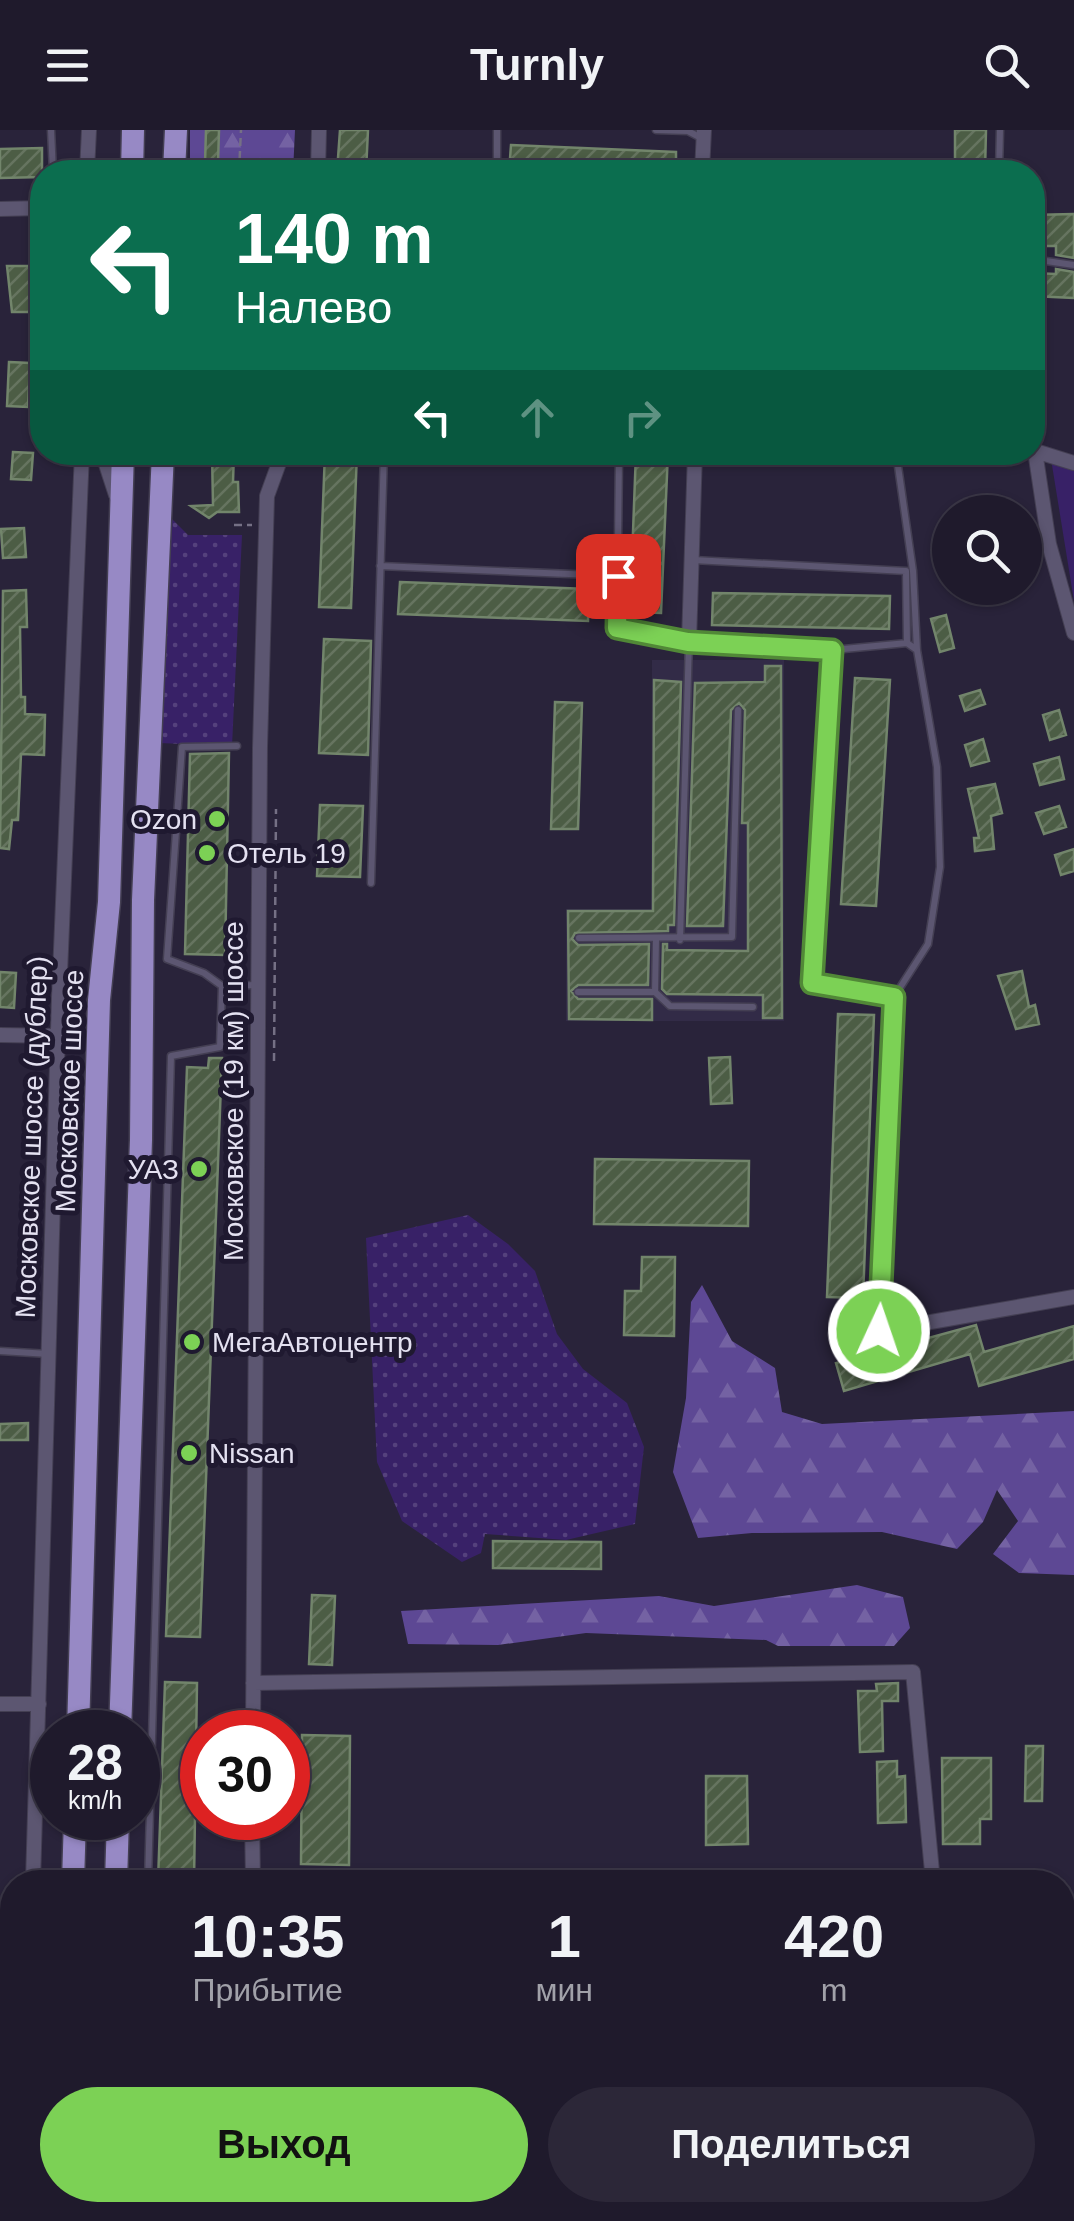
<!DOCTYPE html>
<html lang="ru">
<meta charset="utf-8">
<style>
body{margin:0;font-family:Arial,sans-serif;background:#2c2738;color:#f1f3f6;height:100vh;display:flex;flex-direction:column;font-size:38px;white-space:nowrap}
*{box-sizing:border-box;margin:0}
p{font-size:32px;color:#a1a1a9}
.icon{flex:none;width:55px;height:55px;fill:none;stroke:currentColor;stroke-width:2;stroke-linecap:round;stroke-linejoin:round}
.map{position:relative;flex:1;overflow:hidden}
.side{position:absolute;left:0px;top:1740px;width:1075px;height:352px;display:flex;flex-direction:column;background:#1f1a2c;border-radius:40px 40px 0 0;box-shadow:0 2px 8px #0004,0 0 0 2px #3c3848}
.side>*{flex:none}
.hud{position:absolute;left:30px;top:30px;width:1015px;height:305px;border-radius:40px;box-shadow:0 2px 8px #0004,0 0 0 2px #3c3848;background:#0b6e4f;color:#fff;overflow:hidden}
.tools{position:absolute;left:932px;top:365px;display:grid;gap:20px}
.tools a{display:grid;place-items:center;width:110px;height:110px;border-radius:50%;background:#1f1a2c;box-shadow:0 2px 8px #0004,0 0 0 2px #3c3848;font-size:50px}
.speed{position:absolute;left:30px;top:1580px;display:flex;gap:20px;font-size:50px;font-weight:700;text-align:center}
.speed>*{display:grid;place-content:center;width:130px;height:130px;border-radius:50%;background:#1f1a2c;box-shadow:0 2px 8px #0004,0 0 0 2px #3c3848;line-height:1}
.speed small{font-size:25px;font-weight:400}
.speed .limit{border:15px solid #d22;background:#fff;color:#111}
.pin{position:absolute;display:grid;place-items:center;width:85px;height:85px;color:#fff;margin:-42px;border-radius:20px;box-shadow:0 5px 15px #0006}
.me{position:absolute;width:110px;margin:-55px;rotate:3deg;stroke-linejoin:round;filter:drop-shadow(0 0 8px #0008)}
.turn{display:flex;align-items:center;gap:35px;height:210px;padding:0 40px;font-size:45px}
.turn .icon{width:130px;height:130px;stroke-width:2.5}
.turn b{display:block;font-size:70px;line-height:85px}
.lanes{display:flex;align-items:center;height:95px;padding:0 40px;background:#0003;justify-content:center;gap:50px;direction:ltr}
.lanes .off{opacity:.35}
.eta{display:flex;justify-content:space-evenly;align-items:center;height:170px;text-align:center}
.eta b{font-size:60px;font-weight:700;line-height:70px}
.primary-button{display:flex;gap:20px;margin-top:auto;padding:20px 40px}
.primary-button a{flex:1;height:115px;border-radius:60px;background:#7cd155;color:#111;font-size:40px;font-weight:700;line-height:115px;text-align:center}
.primary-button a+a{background:#2c2738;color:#f1f3f6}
header{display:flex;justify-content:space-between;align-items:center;height:130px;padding:0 40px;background:#1f1a2c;font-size:45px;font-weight:700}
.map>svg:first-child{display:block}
.built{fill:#322b47}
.grass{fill:url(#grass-dots)}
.forest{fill:url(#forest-firs)}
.garden{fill:#382167}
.building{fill:url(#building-hatch);stroke:#72856b;stroke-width:2.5}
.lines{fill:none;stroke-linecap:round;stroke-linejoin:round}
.service-casing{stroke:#443f53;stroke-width:9}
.minor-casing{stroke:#443f53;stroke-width:16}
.primary-casing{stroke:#443f53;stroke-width:25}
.path{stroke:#757085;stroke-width:2.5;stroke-dasharray:8 5;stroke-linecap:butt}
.service{stroke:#5c5671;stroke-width:6}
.minor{stroke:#5c5671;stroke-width:14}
.primary{stroke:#9789c5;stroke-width:22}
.route-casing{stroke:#518837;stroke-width:25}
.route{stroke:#7cd155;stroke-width:18}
.poi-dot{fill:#7cd155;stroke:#1f1930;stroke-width:4}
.labels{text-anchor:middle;stroke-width:10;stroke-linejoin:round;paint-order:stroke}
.poi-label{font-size:28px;fill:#e4e1f1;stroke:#1f1930;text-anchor:start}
.street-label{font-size:28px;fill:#e4e1f1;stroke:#1f1930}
</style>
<header><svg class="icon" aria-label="menu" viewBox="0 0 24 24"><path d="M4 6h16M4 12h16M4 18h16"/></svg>Turnly<svg class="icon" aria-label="search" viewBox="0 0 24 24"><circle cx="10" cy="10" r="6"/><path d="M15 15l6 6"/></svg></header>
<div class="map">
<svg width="1074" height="2091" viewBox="0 0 1074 2091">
<defs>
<pattern id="grass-dots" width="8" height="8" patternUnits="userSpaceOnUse" patternTransform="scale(2.5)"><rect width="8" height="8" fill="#382167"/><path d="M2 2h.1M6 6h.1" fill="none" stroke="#55417d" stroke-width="1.8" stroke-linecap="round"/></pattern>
<pattern id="forest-firs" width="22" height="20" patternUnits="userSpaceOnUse" patternTransform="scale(2.5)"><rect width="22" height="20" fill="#5d4894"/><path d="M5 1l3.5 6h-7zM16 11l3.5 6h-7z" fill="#7462a3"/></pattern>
<pattern id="building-hatch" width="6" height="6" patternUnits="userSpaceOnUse" patternTransform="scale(2.5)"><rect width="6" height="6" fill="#4c5d45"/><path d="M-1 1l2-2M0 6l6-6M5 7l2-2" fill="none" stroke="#667460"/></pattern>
</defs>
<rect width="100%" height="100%" fill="#29233a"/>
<!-- built -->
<path class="built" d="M652,530H784V891H566V779H651Z"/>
<!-- grass -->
<path class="grass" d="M170,387L188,405H242L232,616L159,613Z
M468,1085L508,1114L535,1141L557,1204L583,1239L627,1273L644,1317L635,1394L566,1410L485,1404L481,1423L462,1432L402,1391L377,1332L366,1108Z"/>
<!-- forest -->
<path class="forest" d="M190,0H295L293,42H190Z
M702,1155L732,1211L775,1238L782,1282L822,1294L1074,1281V1445L1019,1443L993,1424L1018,1391L997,1360L983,1392L957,1419L882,1402L752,1403L698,1408L673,1342L686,1268L691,1172Z
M857,1455L903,1467L910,1498L894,1516H778L766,1510L586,1503L498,1515L408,1514L401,1481L659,1466L714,1476Z
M284,2080H427L431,2084L419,2091H284Z"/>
<!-- garden -->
<path class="garden" d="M1051,329L1074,337V471Z"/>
<!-- building -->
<path class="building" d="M206,0H219L218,34H205Z
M340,0H368L366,42H337Z
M955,0H986L985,42H948V30H955Z
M511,15L676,22V42H509Z
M42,18V47L0,48V19Z
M1074,84V128L1056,125V116H1032V85Z
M7,136H33L32,182H12Z
M1056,139L1074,142V168L1032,166V143L1056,144Z
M9,232L30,233L28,277L7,276Z
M13,322L33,323L31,350L11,349Z
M212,322H234L233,352H238L239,382H217L209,388L191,376L213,375Z
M325,322H357L351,478L319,477Z
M636,322H668L661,483L630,482Z
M24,398L26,427L3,428L1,399Z
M400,452L589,459L588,491L398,484Z
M26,460L27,497H20L21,567H25V584L45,585L44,625L21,624L18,690H12L9,719L0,718L3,461Z
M713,463L890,466L889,499L712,495Z
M946,485L954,518L940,522L931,489Z
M324,509L371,511L368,625L319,623Z
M765,536H781L782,888H763V865L667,864L662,859L663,814H667V820L748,821V693H742L745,580L739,573L731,580L723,796H687L695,553L765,552Z
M855,548L890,550L876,776L841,774Z
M654,550L681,552L674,795H668V801L575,803L572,809L578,815L649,814L648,855H578L571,861L578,869H652V890L569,889L568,781H653Z
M980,560L985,574L965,581L960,566Z
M555,572L582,573L578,699H551Z
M1059,580L1066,605L1050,610L1043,585Z
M983,609L989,631L971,636L965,615Z
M229,623L225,825L185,824L190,624Z
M1059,627L1064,649L1040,655L1034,634Z
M995,654L1002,683L991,686L994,719L975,721L974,708H979L968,659Z
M320,675L363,676L360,747L317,746Z
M1059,676L1066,697L1044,704L1036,683Z
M1074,719V741L1061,745L1055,725Z
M1022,841L1029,877L1035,875L1039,894L1016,899L998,846Z
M0,842L16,843L14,878L0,877Z
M838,884L874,885L863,1168L827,1167Z
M730,927L732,973L711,974L709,928Z
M209,928H222L200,1507L166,1506L187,937L208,938Z
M595,1029L749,1031L748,1096L594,1094Z
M642,1127H675L674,1206L624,1205L625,1161H641Z
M976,1195L984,1222L1074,1196V1229L979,1256L970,1224L844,1261L836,1233Z
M28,1293V1310H0V1294Z
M493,1411L601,1412V1439L493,1438Z
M312,1465L335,1466L332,1535L309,1534Z
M165,1552L197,1553L194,1752H158Z
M898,1553V1571H882L883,1621L860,1622L858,1561H877L876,1554Z
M302,1605L350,1606L349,1735L301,1734Z
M1026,1616H1043L1042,1671H1025Z
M942,1628H991V1689H980V1714H943Z
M897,1631V1647L905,1646L906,1692L878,1693L877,1632Z
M706,1646H747L748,1714L706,1715Z"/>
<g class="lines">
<defs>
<path id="service" d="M51,0L53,42
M656,0L688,1L703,9
M497,42V0
M999,42L1000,0
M1032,129L1074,135
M615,322L619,326L617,498L689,512L680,810
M693,430L906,441L907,513
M380,436L618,446
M833,520L907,513L917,520
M371,753L384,322
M579,808L732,807L738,580
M222,856L258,855
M578,862H655L656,810
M655,862L670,876L753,877
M894,867L928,814L940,737L937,637L917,520L913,441L896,322
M0,1221L49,1224
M148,1752L171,926L220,917L222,856L204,843L167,829L182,617L237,616
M0,1951H12
M139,2091V2080
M848,2091L856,2080"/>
<path id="minor" d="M87,42L89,0
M318,42L319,0
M702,42L704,0
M0,79L42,78
M1032,320L1074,333
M1035,321L1049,414L1074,503
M102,322L116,365
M695,322L689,512L831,520L812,853L894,867L879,1201L1074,1167
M0,905L58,906
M253,1553L913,1542L933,1752
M0,1574H39
M253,1602L260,617L267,366L283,322
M252,1688L253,1752
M33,1752L59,867L82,322
M550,2080L556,2091
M22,2091L23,2080
M251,2091V2080
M940,2091L941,2080"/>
<path id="primary" d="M132,42L133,0
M174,42L176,0
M78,1602L99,870L109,772L123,322
M120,1602L141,1010L143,770L163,322
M73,1752L75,1688
M116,1752L118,1688
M64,2091V2080
M107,2091V2080"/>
</defs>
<!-- service casing -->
<use href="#service" class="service-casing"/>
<!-- minor casing -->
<use href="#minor" class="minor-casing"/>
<!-- primary casing -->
<use href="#primary" class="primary-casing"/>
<!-- path -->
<path class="path" d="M239,42L241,0
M234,395H252
M274,931L276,679
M268,2090V2080"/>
<!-- service -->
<use href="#service" class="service"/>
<!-- minor -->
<use href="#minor" class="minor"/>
<!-- primary -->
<use href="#primary" class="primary"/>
</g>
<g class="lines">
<defs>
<path id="route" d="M618,446L617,498L688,512L832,520L812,853L894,867L879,1201"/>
</defs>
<!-- route casing -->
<use href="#route" class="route-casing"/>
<!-- route -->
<use href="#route" class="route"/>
</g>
<!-- markers -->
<g class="poi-dot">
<circle cx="217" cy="689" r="10"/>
<circle cx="207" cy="723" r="10"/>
<circle cx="199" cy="1039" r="10"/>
<circle cx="192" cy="1212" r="10"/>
<circle cx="189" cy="1323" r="10"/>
</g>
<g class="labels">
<!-- poi labels -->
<g class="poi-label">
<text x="197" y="699" text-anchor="end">Ozon</text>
<text x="227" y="733">Отель 19</text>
<text x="179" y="1049" text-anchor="end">УАЗ</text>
<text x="212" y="1222">МегаАвтоцентр</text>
<text x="209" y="1333">Nissan</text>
</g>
<!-- street labels -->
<g class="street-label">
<text transform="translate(69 961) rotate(-88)" y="10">Московское шоссе</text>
<text transform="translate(233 961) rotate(-90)" y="10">Московское (19 км) шоссе</text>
<text transform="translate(31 1007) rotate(-88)" y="10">Московское шоссе (дублер)</text>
</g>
</g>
</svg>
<div class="tools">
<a><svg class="icon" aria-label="search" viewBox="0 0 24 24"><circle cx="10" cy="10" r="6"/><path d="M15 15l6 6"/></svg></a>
</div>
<div class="speed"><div>28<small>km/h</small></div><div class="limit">30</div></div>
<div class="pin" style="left:618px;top:446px;background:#d93025"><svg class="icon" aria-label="arrive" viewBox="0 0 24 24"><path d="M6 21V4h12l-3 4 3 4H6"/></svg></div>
<svg class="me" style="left:879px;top:1201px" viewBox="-20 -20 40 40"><circle r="17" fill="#7cd155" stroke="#fff" stroke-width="3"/><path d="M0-11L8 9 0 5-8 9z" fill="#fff"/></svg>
<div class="hud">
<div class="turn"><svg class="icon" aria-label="left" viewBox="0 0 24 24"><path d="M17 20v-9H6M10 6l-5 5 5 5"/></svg><div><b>140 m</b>Налево</div></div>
<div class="lanes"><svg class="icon" aria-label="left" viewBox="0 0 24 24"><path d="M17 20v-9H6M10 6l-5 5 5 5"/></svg><svg class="icon off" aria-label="ahead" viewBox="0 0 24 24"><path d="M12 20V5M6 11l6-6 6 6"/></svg><svg class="icon off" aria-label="right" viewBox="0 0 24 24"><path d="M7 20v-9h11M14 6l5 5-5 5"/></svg></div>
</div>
<section class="side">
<div class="eta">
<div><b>10:35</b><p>Прибытие</p></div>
<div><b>1</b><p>мин</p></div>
<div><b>420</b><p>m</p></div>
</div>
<div class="primary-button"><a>Выход</a><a>Поделиться</a></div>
</section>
</div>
